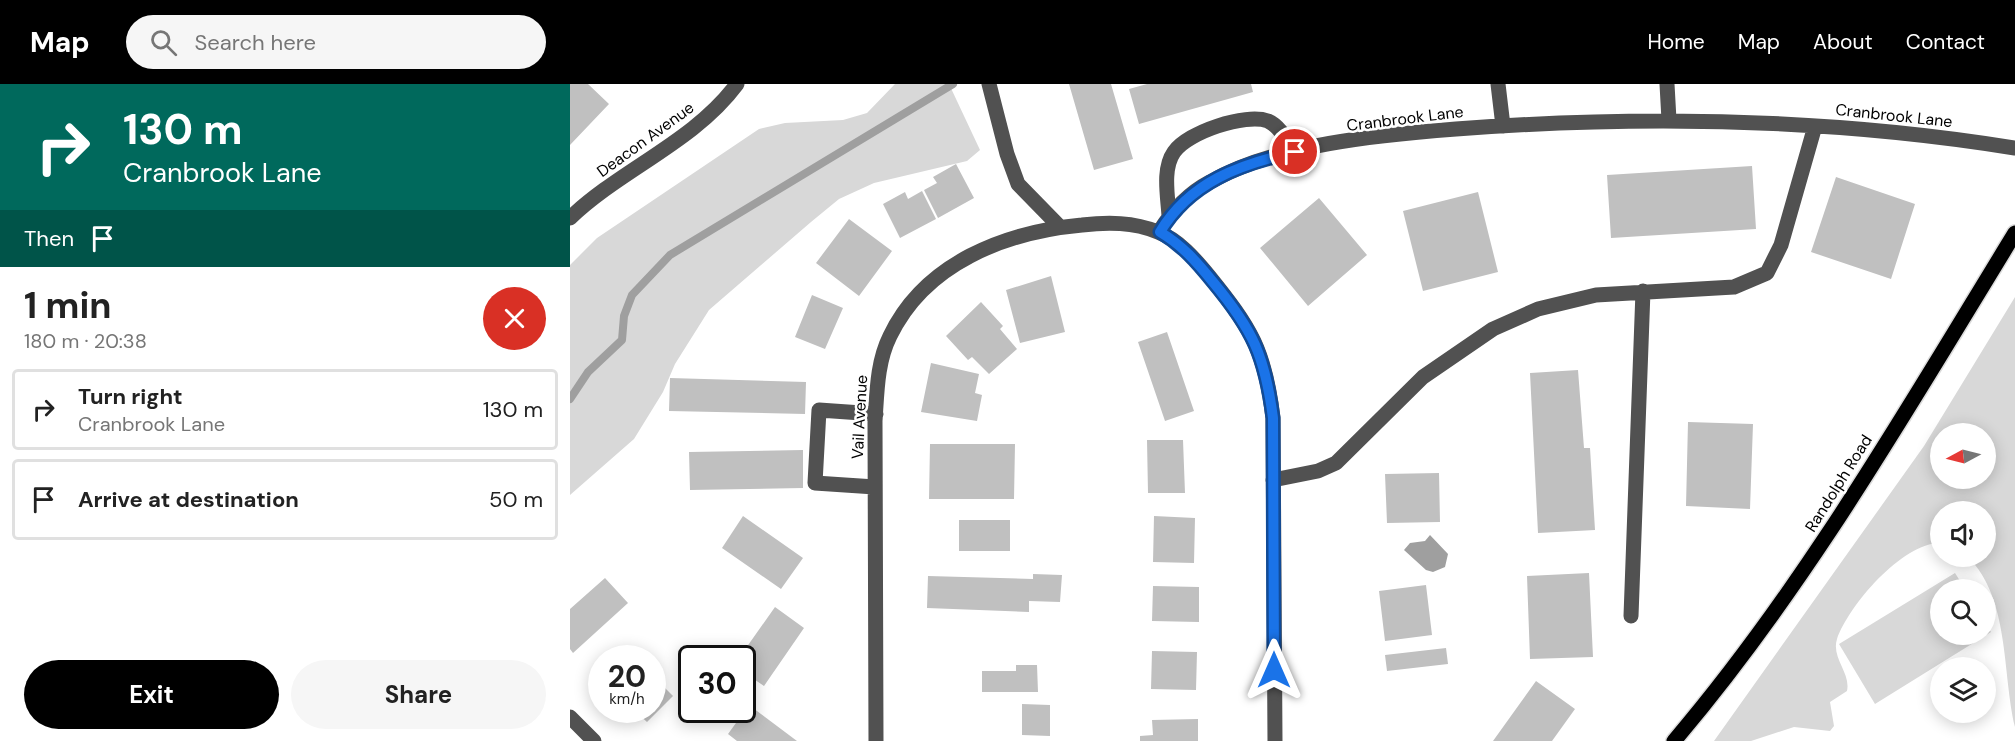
<!DOCTYPE html>
<meta charset="utf-8">
<style>
body{margin:0;font-family:"DM Sans",sans-serif;background:#f6f6f6;color:#222;height:100vh;display:flex;flex-direction:column;font-size:22px;white-space:nowrap}
*{box-sizing:border-box;margin:0}
p{font-size:20px;color:#767676}
.icon{flex:none;width:33px;height:33px;fill:none;stroke:currentColor;stroke-width:2;stroke-linecap:round;stroke-linejoin:round}
.map{position:relative;flex:1;overflow:hidden}
.details{display:flex;flex-direction:column;background:#fff;width:570px}
.details>*{flex:none}
.hud{background:#00695c;color:#fff;overflow:hidden}
.needle{width:39px;rotate:263deg}
.fabs{position:absolute;left:1360px;top:339px;display:grid;gap:12px}
.fabs a{display:grid;place-items:center;width:66px;height:66px;border-radius:50%;background:#fff;box-shadow:0 3px 15px #0003;font-size:30px}
.speed{position:absolute;left:18px;top:561px;display:flex;gap:12px;font-size:30px;font-weight:700;text-align:center}
.speed>*{display:grid;place-content:center;width:78px;height:78px;border-radius:50%;background:#fff;box-shadow:0 3px 15px #0003;line-height:1}
.speed small{font-size:15px;font-weight:400}
.speed .limit{border:3px solid #111;border-radius:9px;background:#fff;color:#111}
.pin{position:absolute;display:grid;place-items:center;width:51px;height:51px;color:#fff;margin:-26px;border:3px solid #fff;border-radius:50%;box-shadow:0 2px 6px #0007}
.me{position:absolute;width:66px;margin:-33px;rotate:0deg;stroke-linejoin:round;filter:drop-shadow(0 0 4px #0008)}
.turn{display:flex;align-items:center;gap:21px;height:126px;padding:0 24px;font-size:27px}
.turn .icon{width:78px;height:78px;stroke-width:2.5}
.turn b{display:block;font-size:42px;line-height:51px}
.then{display:flex;align-items:center;height:57px;padding:0 24px;background:#0003;gap:12px;font-size:22px}
.round{display:grid;place-items:center;flex:none;width:63px;height:63px;border-radius:32px;background:#f6f6f6}
.head{display:flex;align-items:center;justify-content:space-between;height:102px;padding:0 24px}
h1{font-size:36px;font-weight:700;line-height:45px}
.button{display:flex;gap:12px;margin-top:auto;padding:12px 24px}
.button a{flex:1;height:69px;border-radius:36px;background:#000;color:#fff;font-size:24px;font-weight:700;line-height:69px;text-align:center}
.button a+a{background:#f6f6f6;color:#222}
ul{padding:0;list-style:none}
li{display:flex;align-items:center;gap:18px;height:81px;margin:0 12px 9px;padding:0 12px;border:3px solid #e0e0e0;border-radius:6px}
li div{flex:1}
li b{display:block;font-size:22px}
li em{font-style:normal}
header{display:flex;align-items:center;gap:36px;box-sizing:border-box;height:84px;padding:0 30px;background:#000;color:#fff}
header strong{font-size:28px}
nav{display:flex;gap:33px;margin-inline-start:auto;font-size:21px}
.search{width:420px;height:54px;background:#f6f6f6;display:flex;align-items:center;gap:15px;box-sizing:border-box;padding:0 21px;border-radius:33px;color:#767676;font-size:22px}
main{display:flex;flex:1;min-height:0}
.map>svg:first-child{display:block}
.green{fill:#d8d8d8;fill-rule:evenodd}
.water{fill:#9f9f9f}
.lines{fill:none;stroke-linecap:round;stroke-linejoin:round}
.stream{stroke:#9f9f9f;stroke-width:8}
.building{fill:#c0c0c0}
.major-casing{stroke:#dbdbdb;stroke-width:18}
.minor{stroke:#515151;stroke-width:15}
.major{stroke:#000;stroke-width:15}
.route-casing{stroke:#114b97;stroke-width:15}
.route{stroke:#1a73e8;stroke-width:10}
.labels{text-anchor:middle;stroke-width:5;stroke-linejoin:round;paint-order:stroke}
.street-label{font-size:16px;fill:#000;stroke:#fff}
</style>
<header>
<strong>Map</strong>
<div class="search"><svg class="icon" aria-label="search" viewBox="0 0 24 24"><circle cx="10" cy="10" r="6"/><path d="M15 15l6 6"/></svg>Search here</div>
<nav><a>Home</a><a>Map</a><a>About</a><a>Contact</a></nav>
</header>
<main>
<section class="details">
<div class="hud">
<div class="turn"><svg class="icon" aria-label="right" viewBox="0 0 24 24"><path d="M7 20v-9h11M14 6l5 5-5 5"/></svg><div><b>130 m</b>Cranbrook Lane</div></div>
<div class="then">Then<svg class="icon" aria-label="arrive" viewBox="0 0 24 24"><path d="M6 21V4h12l-3 4 3 4H6"/></svg></div>
</div>
<div class="head"><div><h1>1 min</h1><p>180 m · 20:38</p></div><a class="round" style="background:#d93025;color:#fff"><svg class="icon" aria-label="close" viewBox="0 0 24 24"><path d="M6 6l12 12M18 6L6 18"/></svg></a></div>
<ul>
<li><svg class="icon" aria-label="right" viewBox="0 0 24 24"><path d="M7 20v-9h11M14 6l5 5-5 5"/></svg><div><b>Turn right</b><p>Cranbrook Lane</p></div><em>130 m</em></li>
<li><svg class="icon" aria-label="arrive" viewBox="0 0 24 24"><path d="M6 21V4h12l-3 4 3 4H6"/></svg><div><b>Arrive at destination</b></div><em>50 m</em></li>
</ul>
<div class="button"><a>Exit</a><a>Share</a></div>
</section>
<div class="map">
<svg width="1445" height="657" viewBox="0 0 1445 657">
<rect width="100%" height="100%" fill="#fff"/>
<!-- green -->
<path class="green" d="M325,0H379L410,66L397,77L304,99L269,115L241,138L139,226L105,280L93,308L64,355L0,411V181L27,154L189,45L215,39L273,36L297,29Z
M1445,213V643C1432,588 1440,515 1398,473L1416,472V428H1371V459C1333,458 1279,521 1267,555C1261,574 1281,589 1277,607L1260,618L1264,642L1260,647L1224,643L1181,657H1144L1354,362ZM1371,350H1416V394H1371Z
M1385,489L1395,505L1371,506V550H1416V540L1421,548L1305,620L1269,560Z"/>
<!-- water -->
<path class="water" d="M860,451L878,470L875,483L863,488L856,486L834,466L840,459L855,457Z"/>
<g class="lines">
<!-- stream -->
<path class="stream" d="M0,315L18,288L52,256L54,232L62,211L100,171L383,0"/>
</g>
<!-- building -->
<path class="building" d="M0,0H18L39,20L0,61Z
M499,0H541L563,75L524,86Z
M577,0H681L683,8L569,40L559,5Z
M386,80L404,114L368,134L354,106L367,99L363,93Z
M1182,82L1186,145L1041,154L1037,91Z
M1266,93L1345,120L1321,195L1241,168Z
M352,107L366,135L330,154L313,120L335,108L338,115Z
M908,108L928,188L853,207L833,127Z
M749,114L797,171L738,222L690,164Z
M279,135L322,167L289,212L246,179Z
M481,192L495,248L450,259L436,206Z
M242,211L273,224L255,265L225,253Z
M411,218L433,242L430,245L447,265L419,290L402,273L398,276L376,252Z
M597,248L624,327L595,337L568,258Z
M361,279L409,290L405,309L412,311L407,337L351,328Z
M1008,286L1014,364H1020L1025,446L968,449L960,289Z
M100,294L236,298L235,330L99,327Z
M1118,338L1183,340L1180,425L1116,422Z
M577,356H613L615,409H578Z
M360,360H445L444,415H359Z
M233,366V404L120,406L119,368Z
M869,389L870,438L817,439L815,390Z
M173,432L233,474L211,505L152,464Z
M584,432L625,434L624,479L583,478Z
M389,436H440V467H389Z
M1019,489L1023,573L960,575L957,492Z
M463,490L492,491L490,518L459,517V528L357,524L358,492L463,495Z
M35,494L58,519L3,569L0,565V525Z
M856,501L862,551L815,557L809,507Z
M583,502L629,503V538L582,537Z
M205,523L234,544L194,602L172,587V574H169Z
M876,564L878,580L817,587L815,571Z
M582,567L627,568L626,606L581,605Z
M446,581H467L468,608H412V587H446Z
M82,591L103,612L77,638L64,626H82Z
M966,597L1005,625L982,657H923Z
M1371,600V623L1361,606Z
M452,620L480,621V652L452,651Z
M179,621L227,657H167L158,650Z
M628,635V657H570V652L583,651L582,636Z"/>
<g class="lines">
<defs>
<path id="major" d="M1104,657C1236,502 1339,322 1445,149"/>
</defs>
<!-- major casing -->
<use href="#major" class="major-casing"/>
<!-- minor -->
<path class="minor" d="M419,0L437,70L448,100L490,143
M928,0L933,42
M1097,0L1099,36
M599,132C598,113 592,85 604,68C618,48 675,29 698,37C710,42 718,58 725,68
M0,134C51,85 124,58 167,0
M589,148C602,127 617,110 640,98C706,60 810,51 886,45C1072,31 1260,34 1445,64
M703,396L748,387L766,379L853,293L923,245L968,225L1026,211L1164,203L1197,189L1211,161L1245,42
M305,403L245,399L249,326L306,330
M1061,532L1073,207
M0,633L24,657
M306,657L305,337C307,308 307,278 320,252C355,179 435,148 512,141C538,138 563,138 588,148C609,156 625,175 639,192C681,244 695,266 703,334L705,657"/>
<!-- major -->
<use href="#major" class="major"/>
</g>
<g class="lines">
<defs>
<path id="route" d="M704,586L703,334C695,272 683,246 643,198C627,178 612,161 590,148C620,98 670,80 725,68"/>
</defs>
<!-- route casing -->
<use href="#route" class="route-casing"/>
<!-- route -->
<use href="#route" class="route"/>
</g>
<g class="labels">
<!-- street labels -->
<g class="street-label">
<text transform="translate(1324 31) rotate(6)" y="6">Cranbrook Lane</text>
<text transform="translate(835 34) rotate(-7)" y="6">Cranbrook Lane</text>
<text transform="translate(75 55) rotate(-36)" y="6">Deacon Avenue</text>
<text transform="translate(289 333) rotate(-87)" y="6">Vail Avenue</text>
<text transform="translate(1268 399) rotate(-58)" y="6">Randolph Road</text>
</g>
</g>
</svg>
<div class="fabs">
<a><svg class="needle" viewBox="-14 -14 28 28"><path d="M0-13l5 13h-10z" fill="#e53935"/><path d="M0 13l5-13h-10z" fill="#767676"/></svg></a>
<a><svg class="icon" aria-label="sound" viewBox="0 0 24 24"><path d="M4 9h4l5-4v14l-5-4H4zM17 9q2 3 0 6"/></svg></a>
<a><svg class="icon" aria-label="search" viewBox="0 0 24 24"><circle cx="10" cy="10" r="6"/><path d="M15 15l6 6"/></svg></a>
<a><svg class="icon" aria-label="layers" viewBox="0 0 24 24"><path d="M12 4l9 5-9 5-9-5zM3 14l9 5 9-5"/></svg></a>
</div>
<div class="speed"><div>20<small>km/h</small></div><div class="limit">30</div></div>
<div class="pin" style="left:725px;top:68px;background:#d93025"><svg class="icon" aria-label="arrive" viewBox="0 0 24 24"><path d="M6 21V4h12l-3 4 3 4H6"/></svg></div>
<svg class="me" style="left:704px;top:586px" viewBox="-20 -20 40 40"><path d="M0-17L14 15 0 8-14 15z" fill="#1a73e8" stroke="#fff" stroke-width="4"/></svg>
</div>
</main>
